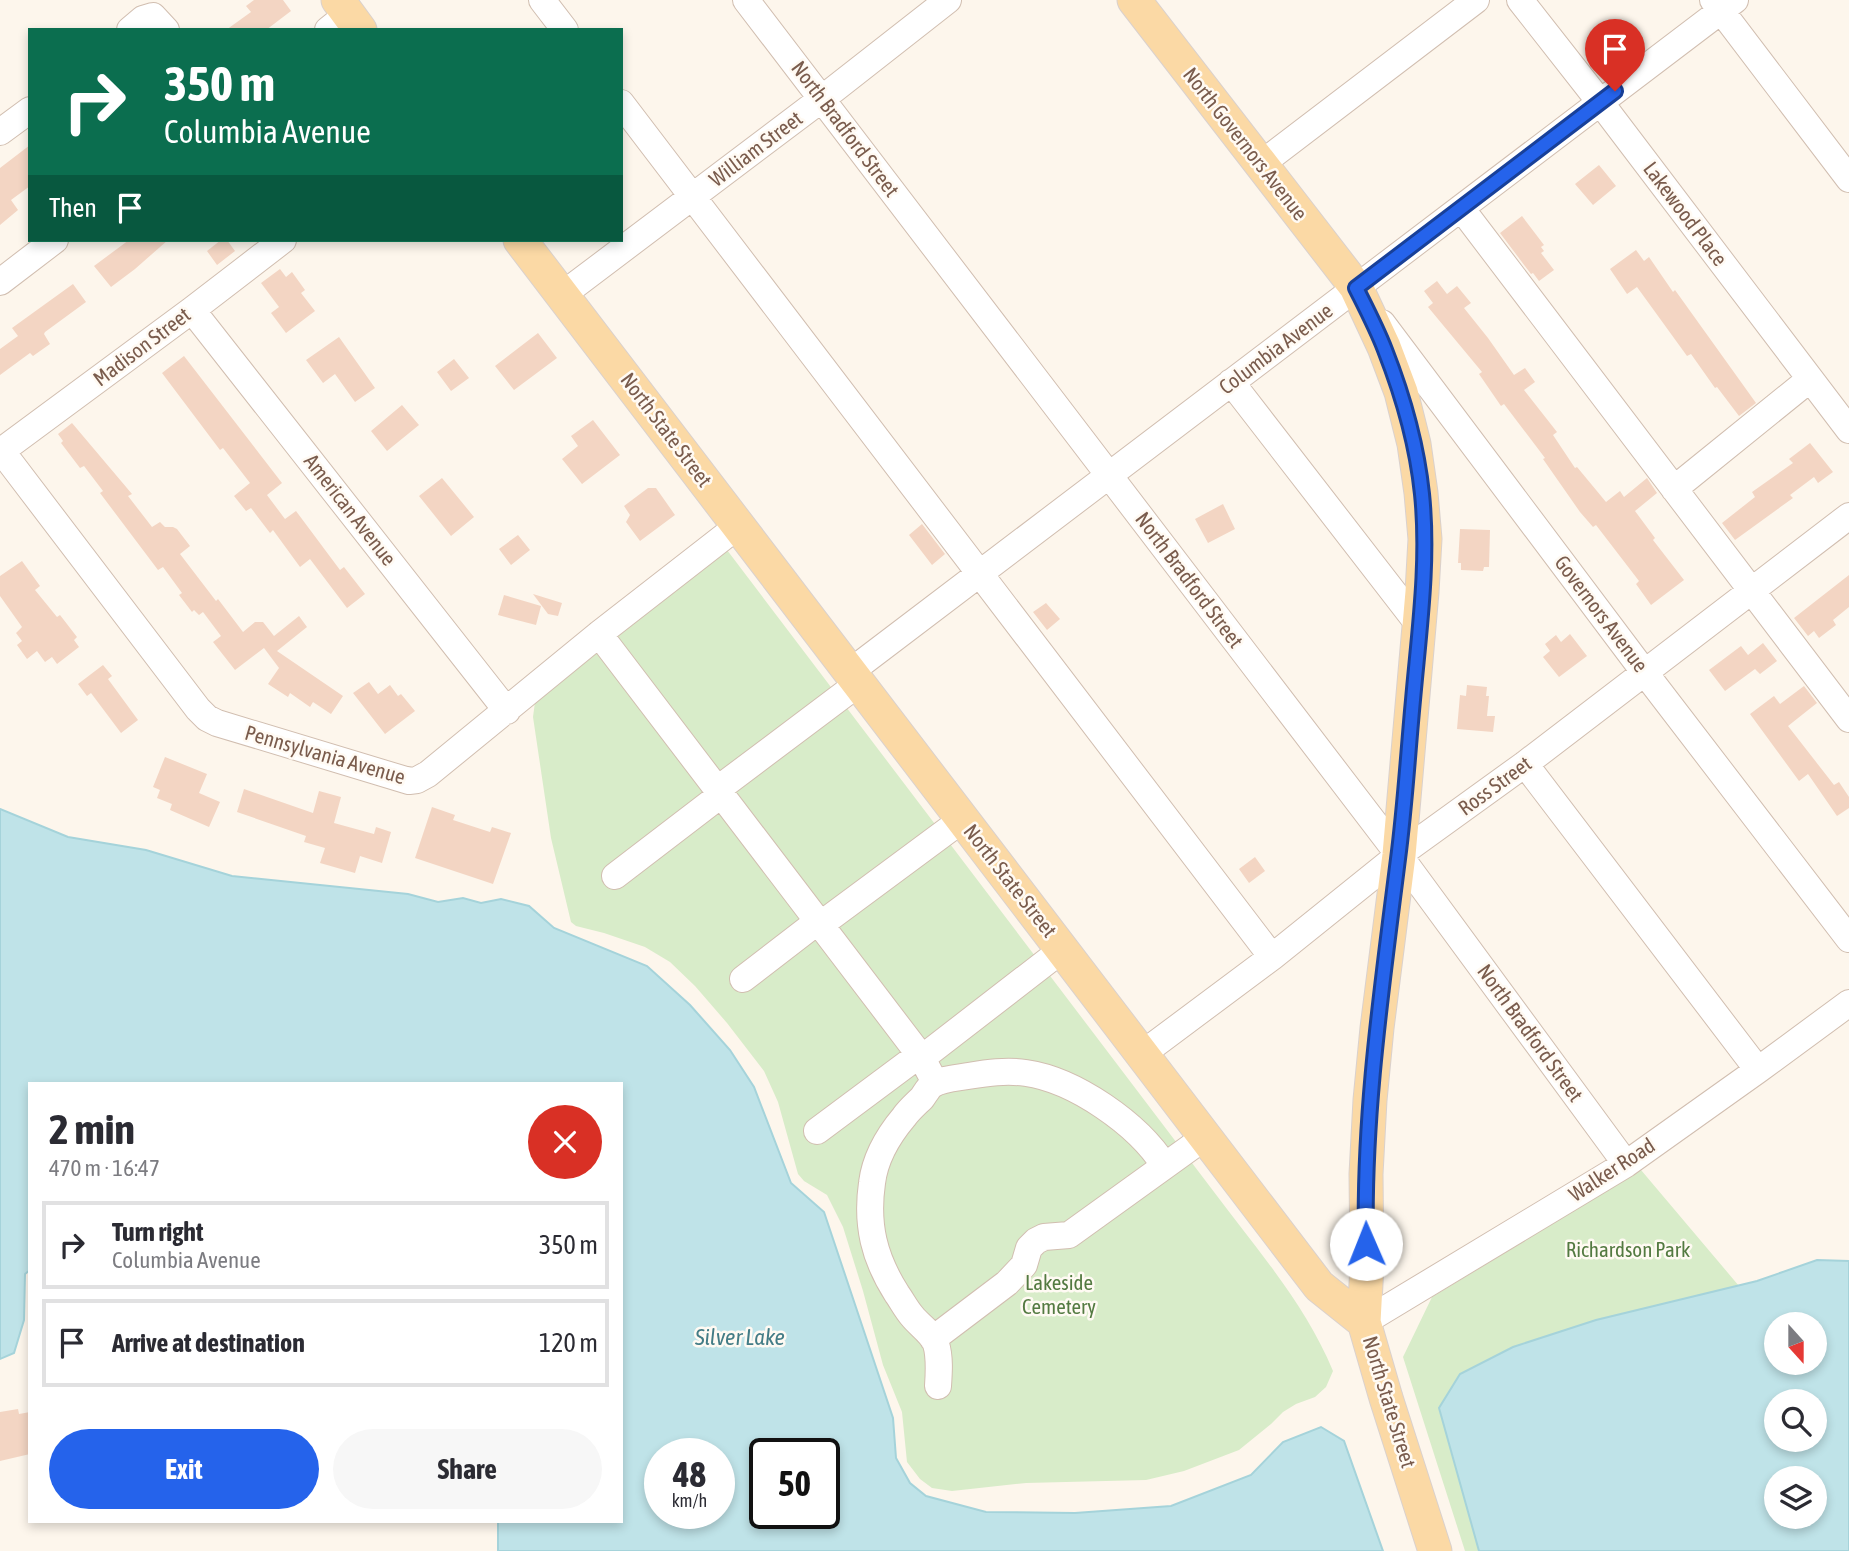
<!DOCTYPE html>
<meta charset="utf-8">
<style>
body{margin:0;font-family:"Asap Condensed",sans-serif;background:#f7f7f7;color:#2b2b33;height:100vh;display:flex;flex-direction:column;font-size:26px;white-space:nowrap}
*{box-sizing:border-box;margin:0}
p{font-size:23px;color:#7c7c81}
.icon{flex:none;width:38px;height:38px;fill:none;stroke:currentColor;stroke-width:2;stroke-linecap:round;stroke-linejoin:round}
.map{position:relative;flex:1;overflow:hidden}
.panel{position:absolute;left:28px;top:1082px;width:595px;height:441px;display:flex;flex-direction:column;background:#fff;border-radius:0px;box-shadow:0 4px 10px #0003}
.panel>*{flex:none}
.top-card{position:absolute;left:28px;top:28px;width:595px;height:214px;border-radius:0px;box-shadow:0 4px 10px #0003;background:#0b6e4f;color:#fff;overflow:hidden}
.needle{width:46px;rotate:159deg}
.tools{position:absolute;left:1764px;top:1312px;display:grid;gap:14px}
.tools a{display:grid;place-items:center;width:63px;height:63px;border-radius:50%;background:#fff;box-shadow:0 4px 10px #0003;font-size:35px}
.speed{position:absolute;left:644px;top:1438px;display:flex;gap:14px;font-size:35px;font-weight:700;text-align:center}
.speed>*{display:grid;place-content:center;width:91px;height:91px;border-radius:50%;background:#fff;box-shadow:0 4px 10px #0003;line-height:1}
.speed small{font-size:18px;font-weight:400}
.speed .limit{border:4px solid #111;border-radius:10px;background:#fff;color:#111}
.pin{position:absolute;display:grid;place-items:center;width:60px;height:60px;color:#fff;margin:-72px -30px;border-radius:50% 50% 50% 0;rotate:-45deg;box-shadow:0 0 7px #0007}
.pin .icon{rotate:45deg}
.me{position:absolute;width:77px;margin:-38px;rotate:359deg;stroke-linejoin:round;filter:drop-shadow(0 0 5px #0008)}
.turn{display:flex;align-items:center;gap:24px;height:147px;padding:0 21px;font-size:32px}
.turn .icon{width:91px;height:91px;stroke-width:2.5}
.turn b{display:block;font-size:49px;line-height:60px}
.then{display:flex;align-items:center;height:66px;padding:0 21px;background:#0003;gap:14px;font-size:26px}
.round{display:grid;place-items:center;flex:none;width:74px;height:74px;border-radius:37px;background:#f7f7f7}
.overview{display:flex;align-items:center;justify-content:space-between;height:119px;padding:0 21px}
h1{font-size:42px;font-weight:700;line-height:52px}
.action{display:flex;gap:14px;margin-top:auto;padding:14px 21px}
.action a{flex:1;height:80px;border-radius:42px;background:#2563eb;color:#fff;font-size:28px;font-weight:700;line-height:80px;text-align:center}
.action a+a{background:#f7f7f7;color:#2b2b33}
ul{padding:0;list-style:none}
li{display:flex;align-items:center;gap:21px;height:88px;margin:0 14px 10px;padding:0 7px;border:4px solid #e1e1e2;border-radius:0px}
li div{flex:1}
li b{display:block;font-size:26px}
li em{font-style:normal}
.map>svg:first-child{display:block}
.green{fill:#d8ecc9}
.water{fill:#bfe3e8;stroke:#a5d3da;stroke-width:2;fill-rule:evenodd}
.building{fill:#f3d5c3}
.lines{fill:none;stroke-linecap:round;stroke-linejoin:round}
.minor-casing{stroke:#d1beb0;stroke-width:28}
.major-casing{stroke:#dad1cd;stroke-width:35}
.minor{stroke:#fff;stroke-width:26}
.major{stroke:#fbd9a5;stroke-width:33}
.route-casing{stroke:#184099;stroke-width:18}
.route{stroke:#2563eb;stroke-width:12}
.labels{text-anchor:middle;stroke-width:5;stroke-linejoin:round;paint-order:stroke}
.street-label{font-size:21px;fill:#7a5c4d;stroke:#fffaf3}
.park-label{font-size:21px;fill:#537a41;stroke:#fffaf3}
.water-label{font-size:23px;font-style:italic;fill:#437c86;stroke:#fffaf3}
</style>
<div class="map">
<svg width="1849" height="1551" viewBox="0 0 1849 1551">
<rect width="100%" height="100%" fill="#fdf6ec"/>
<!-- green -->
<path class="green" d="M727,550L1211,1188C1254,1246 1305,1303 1333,1371L1326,1387L1315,1397L1296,1404L1283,1412L1271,1424L1239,1450L1184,1471L1146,1480L1026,1483L952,1491L932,1488L920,1479L907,1462L902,1412L883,1365L863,1291L843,1227L827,1195L804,1181L798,1174L778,1102L764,1071L727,1023L695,986L670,962L645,947L604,933L576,926L571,922L551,838L533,717L535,702Z
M1641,1170L1739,1286L1596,1320L1513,1347L1439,1409L1479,1551H1465L1403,1357L1432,1297Z"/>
<!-- water -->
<path class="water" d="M0,809L68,837L146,850L232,876L408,894L438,902L463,898L481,903L501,899L529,906L554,928L647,966L690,1005L730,1050L754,1087L791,1183L824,1212L893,1418L896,1458L910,1483L926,1496L986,1512L1075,1513L1171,1506L1251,1475L1283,1442L1321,1427L1344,1441L1383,1551H498V1521H621V1083H30V1270L25,1274L24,1320L14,1353L0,1359ZM660,1454H719V1514H660ZM765,1454H824V1514H765Z
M1817,1260L1849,1261V1551H1479L1439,1408L1460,1374L1513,1347L1596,1320L1757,1281ZM1776,1325H1815V1363H1776ZM1776,1402H1815V1440H1776ZM1776,1479H1815V1517H1776Z"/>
<!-- building -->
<path class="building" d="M254,0H283L291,11L266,30H226L251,12L246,6Z
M30,145V186L11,200L18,210L0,225V168Z
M1599,165L1616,186L1593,205L1575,184Z
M1522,216L1544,245L1541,247L1544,251L1541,253L1554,270L1539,281L1533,273L1531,274L1500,233Z
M129,240H168L135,269L111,287L94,266Z
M221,240H227L235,251L217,265L207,251Z
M1636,250L1644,261L1649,257L1673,292L1675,290L1756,403L1739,416L1717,387L1715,388L1691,354L1687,356L1637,287L1627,294L1610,269Z
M280,269L286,277L292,272L305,290L301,293L315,311L286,333L271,313L279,307L261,283Z
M1437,281L1447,294L1457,286L1471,303L1464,308L1488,338L1514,375L1525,368L1535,382L1524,390L1557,432L1553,435L1575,468L1577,467L1606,502L1620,491L1624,497L1647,478L1657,493L1635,511L1655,538L1653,540L1684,580L1651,605L1636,584L1639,581L1596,525L1593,527L1580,512L1543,459L1545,458L1504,404L1501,406L1479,374L1482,372L1428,307L1433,303L1424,291Z
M73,284L86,302L45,332L44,334L50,344L33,356L30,353L0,375V349L18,336L12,328Z
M538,333L557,358L514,390L495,366Z
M339,337L375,388L355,402L335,374L323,383L306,360Z
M184,356L282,483L267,495L285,519L296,511L340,570L344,567L365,594L347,608L310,559L300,567L273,530L270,533L251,508L246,511L234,496L250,483L223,448L220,450L162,373Z
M454,359L469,378L451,391L437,372Z
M402,405L419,425L387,451L371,431Z
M593,420L620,455L582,484L562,459L578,446L571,436Z
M72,423L132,494L128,496L152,527L160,522L165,527H173L177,529L190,546L180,554L216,601L218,599L243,632L255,622H263L274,636L299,616L307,627L277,651L343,696L331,714L313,702L310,707L290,693L288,697L268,684L279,668L264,648L235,670L213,642L221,636L203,612L199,615L194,610L192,612L179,595L182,593L163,567L158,570L100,493L103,491L84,466L80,468L61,443L63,441L58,434Z
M1810,443L1833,472L1818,483L1814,477L1790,495L1793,498L1735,540L1722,523L1755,497L1752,492L1793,463L1789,459Z
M442,478L474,517L451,536L419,496Z
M648,488H656L675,515L640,541L626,522L630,515L624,506Z
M1223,504L1235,529L1208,543L1195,519Z
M922,524L945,554L932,565L909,535Z
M1460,529L1490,530L1489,567H1484L1483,571L1461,570V563H1458Z
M518,535L530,550L511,565L499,549Z
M22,561L40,586L35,590L57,617L60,615L77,637L74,640L79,647L57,664L52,657L45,662L37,651L27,659L17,645L22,641L16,633L22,627L0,596V576Z
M1849,575V607L1833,620L1836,625L1819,638L1814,631L1808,636L1794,618Z
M533,594L562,603L558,616L548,614Z
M504,595L541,606L536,625L498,615Z
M1046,603L1060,619L1047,630L1033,612Z
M1570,634L1587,656L1559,677L1543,657L1550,651L1545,644L1556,635L1561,642Z
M1763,643L1777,661L1760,674L1755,669L1725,691L1709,670L1741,646L1748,655Z
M103,665L112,676L108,679L138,720L121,733L91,693L87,696L78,684Z
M369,682L378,694L390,685L398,696L401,694L415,711L385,734L353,693Z
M1467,685L1487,687L1486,696H1489L1487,716H1495L1493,732L1457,729L1460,695L1466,696Z
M1804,686L1817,703L1788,726L1834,785L1839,782L1849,797V808L1837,816L1808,774L1799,781L1750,714L1774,696L1780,704Z
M165,757L207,774L199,793L220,802L209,827L170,810L172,804L157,798L160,790L153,787Z
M244,789L313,813L319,791L341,797L334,823L374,834L376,827L391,832L382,863L360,856L355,873L320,863L325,848L304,842L306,836L237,812Z
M432,807L455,815L453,820L490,832L492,827L511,833L493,884L415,858Z
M1255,857L1265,871L1249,883L1239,869Z
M18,1409L19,1414L30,1412V1454L0,1461V1412Z"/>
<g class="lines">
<defs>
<path id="minor" d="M542,0L565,30
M746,0L1399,855L1626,1164
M1520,0L1600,102L1849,430
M1713,0L1849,179
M130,30L143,19L153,16L166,30
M328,30L348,14
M621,103L1272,957
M0,132L30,110
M1261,164L1476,0
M1461,208L1849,719
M0,282L55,240
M562,295L823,98L948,0
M192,310L507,711
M1382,323L1645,673L1849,939
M1231,382L1419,625
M0,449L198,709L207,718L217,723L409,781L417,780L428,774L599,634L739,525
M0,452L192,310L283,240
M1674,489L1810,379
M599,634L922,1058L931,1075L933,1084
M850,672L1735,0
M1525,764L1758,1070
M718,789L859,683
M615,876L722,794
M820,925L963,819
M743,979L817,922
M1142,1054L1272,957L1399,855L1525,764L1849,516
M922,1058L1063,949
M817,1131L919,1055
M1364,1322L1626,1164L1758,1070L1849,1003
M933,1339L1007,1283L1024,1265L1029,1248L1036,1241L1044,1237L1069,1235L1205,1137
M938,1386C939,1372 940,1357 936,1344C932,1333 919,1325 912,1316C906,1309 902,1301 897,1294C874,1258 866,1225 872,1183C875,1158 888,1136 904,1117C909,1110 916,1104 922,1098C925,1094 928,1088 932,1085C941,1079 957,1078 968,1076C987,1073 1006,1070 1026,1073C1075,1080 1138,1124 1164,1165"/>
<path id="major" d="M338,0L360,30
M1134,0L1356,287L1384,347L1401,392L1414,444L1421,493L1425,539L1422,592L1399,855L1377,1028L1370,1100L1366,1174L1367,1265L1364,1322
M520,240L1319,1286L1364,1322L1386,1398L1435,1551"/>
</defs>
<!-- minor casing -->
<use href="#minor" class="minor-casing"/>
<!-- major casing -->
<use href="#major" class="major-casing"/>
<!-- minor -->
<use href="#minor" class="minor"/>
<!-- major -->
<use href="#major" class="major"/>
</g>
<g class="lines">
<defs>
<path id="route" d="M1366,1244C1363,1115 1382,987 1398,859C1405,806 1408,753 1413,700C1419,632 1429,562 1422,494C1417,445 1403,396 1385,350C1377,329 1366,308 1356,288L1615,91"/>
</defs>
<!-- route casing -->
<use href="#route" class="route-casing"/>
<!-- route -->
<use href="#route" class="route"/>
</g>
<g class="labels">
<!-- street labels -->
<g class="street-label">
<text transform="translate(845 129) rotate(53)" y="7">North Bradford Street</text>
<text transform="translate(1245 144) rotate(52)" y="7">North Governors Avenue</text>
<text transform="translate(756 149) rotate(-37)" y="7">William Street</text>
<text transform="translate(1685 214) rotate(53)" y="7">Lakewood Place</text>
<text transform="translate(142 347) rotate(-37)" y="7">Madison Street</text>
<text transform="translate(1276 349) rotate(-37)" y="7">Columbia Avenue</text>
<text transform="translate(666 430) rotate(53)" y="7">North State Street</text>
<text transform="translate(350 510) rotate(52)" y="7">American Avenue</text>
<text transform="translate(1189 580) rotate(53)" y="7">North Bradford Street</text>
<text transform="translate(1601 614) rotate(53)" y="7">Governors Avenue</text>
<text transform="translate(325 755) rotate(16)" y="7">Pennsylvania Avenue</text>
<text transform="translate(1495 786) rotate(-36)" y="7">Ross Street</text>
<text transform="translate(1010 881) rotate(52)" y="7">North State Street</text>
<text transform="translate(1530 1033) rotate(54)" y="7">North Bradford Street</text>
<text transform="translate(1612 1170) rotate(-33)" y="7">Walker Road</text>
<text transform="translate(1389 1402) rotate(73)" y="7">North State Street</text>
</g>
<!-- park labels -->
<g class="park-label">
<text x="1628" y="1257">Richardson Park</text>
<text x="1059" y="1290">Lakeside<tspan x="1059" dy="24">Cemetery</tspan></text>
</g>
<!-- water labels -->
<g class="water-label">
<text x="740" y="1345">Silver Lake</text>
</g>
</g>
</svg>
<div class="tools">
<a><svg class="needle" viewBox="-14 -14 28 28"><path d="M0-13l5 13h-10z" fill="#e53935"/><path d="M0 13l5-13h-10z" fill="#7c7c81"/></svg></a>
<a><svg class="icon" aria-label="search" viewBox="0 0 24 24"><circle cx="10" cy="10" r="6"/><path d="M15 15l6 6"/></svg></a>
<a><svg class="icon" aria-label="layers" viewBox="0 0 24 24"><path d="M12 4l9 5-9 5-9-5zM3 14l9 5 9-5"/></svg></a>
</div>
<div class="speed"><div>48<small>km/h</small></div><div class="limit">50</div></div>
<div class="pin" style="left:1615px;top:91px;background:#d93025"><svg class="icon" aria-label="arrive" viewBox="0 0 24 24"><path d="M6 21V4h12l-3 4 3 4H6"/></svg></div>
<svg class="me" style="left:1366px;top:1244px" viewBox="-20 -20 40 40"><circle r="19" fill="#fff"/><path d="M0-13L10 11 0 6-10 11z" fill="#2563eb"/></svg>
<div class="top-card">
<div class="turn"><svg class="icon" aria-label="right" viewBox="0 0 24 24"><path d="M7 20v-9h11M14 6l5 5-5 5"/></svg><div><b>350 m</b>Columbia Avenue</div></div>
<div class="then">Then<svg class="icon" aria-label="arrive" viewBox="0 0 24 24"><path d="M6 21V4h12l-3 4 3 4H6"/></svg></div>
</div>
<section class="panel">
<div class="overview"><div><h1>2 min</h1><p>470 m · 16:47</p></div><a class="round" style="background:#d93025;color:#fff"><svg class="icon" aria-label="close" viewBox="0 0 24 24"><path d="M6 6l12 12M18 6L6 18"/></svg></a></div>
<ul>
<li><svg class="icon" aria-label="right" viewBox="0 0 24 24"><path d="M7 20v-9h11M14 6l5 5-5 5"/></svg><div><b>Turn right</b><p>Columbia Avenue</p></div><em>350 m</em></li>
<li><svg class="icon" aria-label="arrive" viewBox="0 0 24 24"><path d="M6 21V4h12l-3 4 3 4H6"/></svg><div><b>Arrive at destination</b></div><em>120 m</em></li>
</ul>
<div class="action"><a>Exit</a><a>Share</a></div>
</section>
</div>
